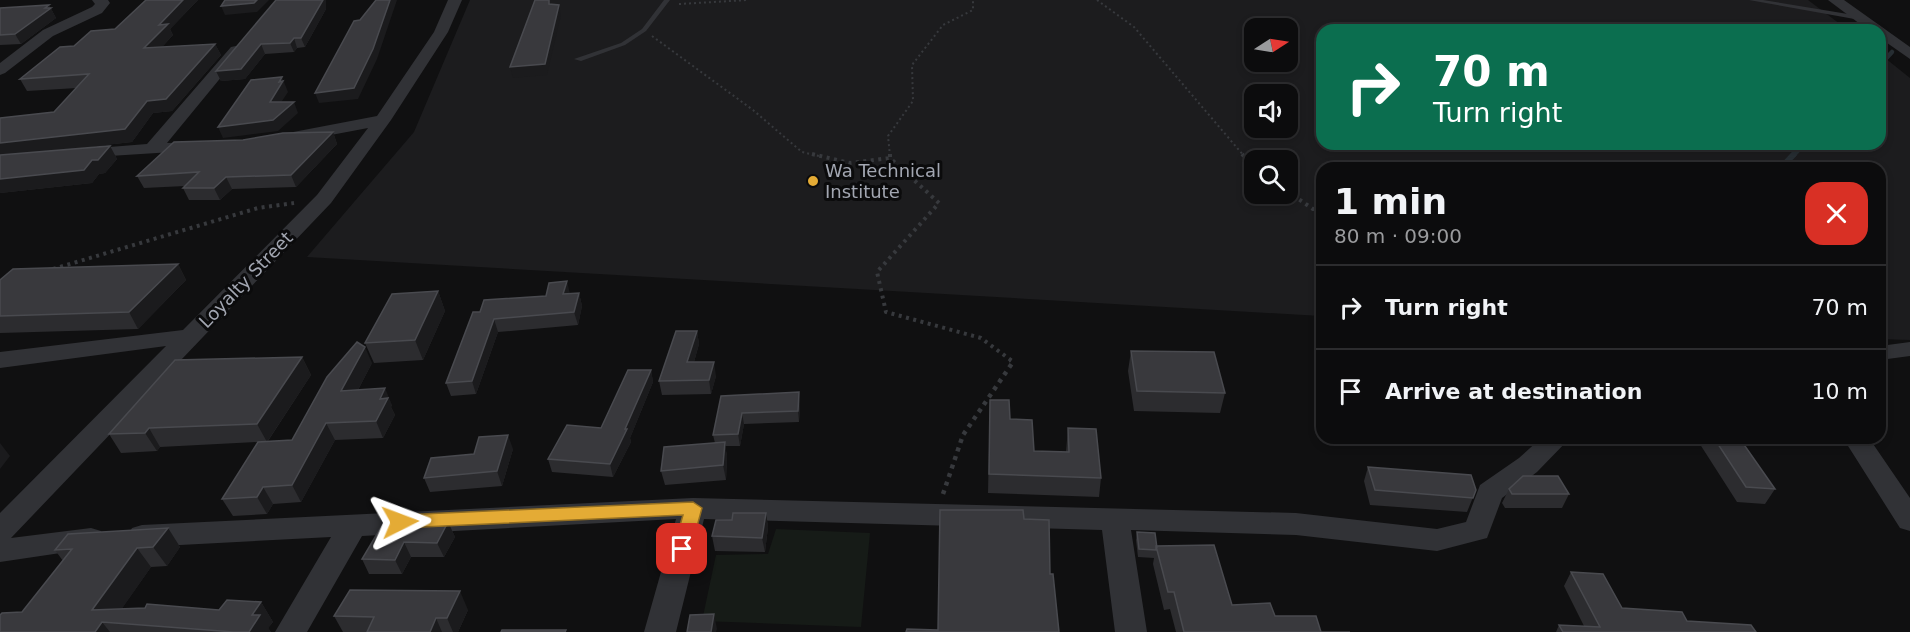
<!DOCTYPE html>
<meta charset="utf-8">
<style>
body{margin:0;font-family:"DejaVu Sans",sans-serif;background:#1a1a1b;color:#f1f3f6;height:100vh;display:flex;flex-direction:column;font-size:22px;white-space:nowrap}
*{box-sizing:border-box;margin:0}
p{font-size:20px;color:#9a9b9d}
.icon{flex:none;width:33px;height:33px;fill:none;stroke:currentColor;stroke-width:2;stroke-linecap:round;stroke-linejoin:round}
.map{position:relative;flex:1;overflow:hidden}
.drawer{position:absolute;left:1316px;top:162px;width:570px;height:282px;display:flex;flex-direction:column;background:#0c0c0d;border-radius:18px;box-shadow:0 3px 9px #0003,0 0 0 2px #2c2c2e}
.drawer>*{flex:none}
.hud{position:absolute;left:1316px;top:24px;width:570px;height:126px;border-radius:18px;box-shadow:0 3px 9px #0003,0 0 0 2px #2c2c2e;background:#0b6e4f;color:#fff;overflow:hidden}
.needle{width:39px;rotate:78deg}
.tools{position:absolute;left:1244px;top:18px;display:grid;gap:12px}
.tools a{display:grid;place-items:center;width:54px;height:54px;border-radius:12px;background:#0c0c0d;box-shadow:0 3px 9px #0003,0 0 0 2px #2c2c2e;font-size:30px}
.pin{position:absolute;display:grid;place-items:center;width:51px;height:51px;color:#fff;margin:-26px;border-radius:12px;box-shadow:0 3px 9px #0006}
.me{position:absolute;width:66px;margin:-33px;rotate:87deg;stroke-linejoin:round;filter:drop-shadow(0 0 4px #0008)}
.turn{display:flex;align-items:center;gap:21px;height:126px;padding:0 18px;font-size:27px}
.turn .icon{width:78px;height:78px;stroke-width:2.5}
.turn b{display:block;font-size:42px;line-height:51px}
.round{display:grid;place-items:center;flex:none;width:63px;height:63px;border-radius:18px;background:#1a1a1b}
.summary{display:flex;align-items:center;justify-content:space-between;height:102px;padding:0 18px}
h1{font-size:36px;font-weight:600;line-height:45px}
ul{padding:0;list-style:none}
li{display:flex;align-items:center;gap:18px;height:84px;padding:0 18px;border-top:2px solid #2c2c2e}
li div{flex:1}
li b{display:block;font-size:22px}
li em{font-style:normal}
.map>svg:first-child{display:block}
.built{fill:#1c1c1e;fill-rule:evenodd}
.green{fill:#161b17}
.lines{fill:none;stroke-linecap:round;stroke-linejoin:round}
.stream-far1{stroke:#272e33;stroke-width:4.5}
.stream{stroke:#272e33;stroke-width:6}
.path-far2{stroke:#37393d;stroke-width:2;stroke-dasharray:2 3;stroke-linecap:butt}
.path-far1{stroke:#37393d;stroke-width:4;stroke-dasharray:3 4.5;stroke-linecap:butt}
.path{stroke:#37393d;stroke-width:4.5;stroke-dasharray:4 5;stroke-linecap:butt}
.lane{fill:#313236;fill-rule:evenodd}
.street{fill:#313236;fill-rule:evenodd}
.wall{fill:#2c2c2f}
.shaded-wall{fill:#1b1b1d}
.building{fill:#39393d;stroke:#494a4f;stroke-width:1.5}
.route{fill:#e4ab35;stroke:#946f22;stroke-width:1.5}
.poi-dot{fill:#e4ab35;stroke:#0b0b0c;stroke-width:2}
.labels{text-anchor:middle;stroke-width:6;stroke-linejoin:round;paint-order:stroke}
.poi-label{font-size:18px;fill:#a2a6b1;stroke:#0b0b0c;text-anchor:start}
.street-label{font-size:18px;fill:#a2a6b1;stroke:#0b0b0c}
</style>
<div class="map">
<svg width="1910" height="632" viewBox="0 0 1910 632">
<rect width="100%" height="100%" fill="#101011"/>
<!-- built -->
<path class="built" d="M470,0H1808L1848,30H1322V144H1880V54L1910,78V340L1880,339V168H1322L1321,316L307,257L414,132ZM1254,28H1287V62H1254ZM1254,94H1287V128H1254ZM1254,160H1287V194H1254Z"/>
<!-- green -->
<path class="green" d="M776,529L870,533L861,627L702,621L716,555L768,554Z"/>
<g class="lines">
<!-- stream-far1 -->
<path class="stream-far1" d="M1880,65L1892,52
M1793,156L1804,144"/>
<!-- stream -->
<path class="stream" d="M1781,168L1794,154"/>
<!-- path-far2 -->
<path class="path-far2" d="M1097,0L1134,27L1244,156
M679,4L748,0
M652,36L753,110L802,152L819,156
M890,156L888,136L913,101L912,65L943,25L973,10V0"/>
<!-- path-far1 -->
<path class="path-far1" d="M812,154L850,163L890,158
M890,154V158L939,203L877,272L886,312L981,338L1012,361
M1242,154L1254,168
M1287,191L1313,209H1322
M53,269L258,208L294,203"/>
<!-- path -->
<path class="path" d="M943,494L963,435L1013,362L1010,360"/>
<!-- lane -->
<path class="lane" d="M664,0H670L646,31L625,45L581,61L574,59L621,43L642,29Z
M1749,0H1763L1860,16L1863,18L1860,20Z"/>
<!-- street -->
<path class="street" d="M92,0H108L110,3L102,13L53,36L5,73L0,75V63L43,30L92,7L95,4Z
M448,0H462L448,32L391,120L331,203L11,538L91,528L101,531L105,539L101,547L0,562V513L166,346L0,368V352L183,330L317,195L368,128L294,142L288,141L285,137L288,133L377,116L434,32Z
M1828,0H1844L1910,47V59L1880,38V30H1868Z
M236,46L241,47L243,50L241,53L167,143L204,142L207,146L204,150L78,158L75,154L84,149L147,144L231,47Z
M1910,342V356L1880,360V346Z
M1541,438H1570L1537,472L1502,498L1487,538L1437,551L1296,535L1131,530L1147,632H1115L1102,530L704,519L676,632H644L676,519L362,536L307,632H275L331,537L142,547L132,544L128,536L132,528L142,525L693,498L1296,513L1437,529L1466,522L1480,485L1519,458Z
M1843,438H1869L1910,498V531L1900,528Z"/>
</g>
<!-- wall -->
<path class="wall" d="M146,0H198L170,29L173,35L162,47L215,44L221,55L172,111L153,113L132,142L68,149L110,146L117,159L105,173L99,174L92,183L0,193V118L54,112L77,88L27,91L20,79L60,47L74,46L91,31L115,29Z
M276,0L326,9L305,47L297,48L294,52L265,54L245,79L221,81L216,71Z
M49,5L56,18L21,44L0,45V8Z
M333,132L337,144L296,187L232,189L220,200H189L183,188L185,186L144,188L137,176L243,140Z
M178,264L186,280L138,329L0,333V280Z
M438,291L445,311L423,360L374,363L365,343Z
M579,293L582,306L578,325L498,332L476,394L451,396L446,383L480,312L570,294Z
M697,331L699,344L694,362L716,376L711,394L662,395L659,381Z
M1131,351L1225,393L1220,413L1134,411L1128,371Z
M302,357L311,375L268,441L292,440L372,363L358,390L392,405L391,407L395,415L383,438L335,440L301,502L273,504L267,514L233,516L222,499L258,442L160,447L157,451L121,453L109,434Z
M651,370L653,382L630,438L631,442L613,477L552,472L548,459L601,428Z
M721,396L800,404L799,422L744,424L740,446H725L727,456L726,480L665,485L661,471L715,443L713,435Z
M990,400L1010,419L1034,451L1066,452L1068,428L1101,478L1099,497L988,493Z
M1346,438H1390L1389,442H1347Z
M1696,438H1747V439L1744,444L1775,489L1765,504L1737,502Z
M513,449L502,486L430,492L424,478Z
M1368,467L1476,490L1467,512L1370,505L1364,481Z
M1509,489L1569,494L1562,508H1505L1502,503Z
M766,513L768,527L765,552L715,551L712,536L732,520Z
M448,522L455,537L444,557H411L402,574H369L362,559Z
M168,528L180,547L167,566L151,567L122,608L219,610L261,602L273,622L268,628L271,632H0L22,612L63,561L55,550Z
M1137,532L1232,605L1275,616L1321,632H1350H1176L1170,609L1164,610L1153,564L1154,558L1138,557L1136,540Z
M1571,572L1622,608L1687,621L1756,632H1556L1559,625L1584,626L1564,586Z
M468,610L458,632H343L334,616Z"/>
<!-- shaded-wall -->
<path class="shaded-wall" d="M183,0H198L170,29L173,35L150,60L144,48L159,25Z
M257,0H269L257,12L225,15L221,6Z
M323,0H326V9L305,47L301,38Z
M390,0H397L377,59L358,99L319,103L315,93Z
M49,5L56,18L21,44L15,34Z
M559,5L561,15L547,75L513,78L510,67Z
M294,38L297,48L294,52L290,43Z
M215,44L221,55L172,111L153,113L132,142L0,157V143L147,101Z
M261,44L265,54L245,79L221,81L216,71Z
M282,77L288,92L274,113L270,102L279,82Z
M294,102L298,113L278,131L223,138L218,127Z
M333,132L337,144L296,187L291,175Z
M110,146L117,159L105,173L99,174L92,183L0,193V179L92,160Z
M226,177L232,189L220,200L214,188Z
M178,264L186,280L138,329L129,312Z
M567,281L570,294H563Z
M438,291L445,311L423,360L415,340Z
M579,293L582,306L578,325L574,312Z
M494,319L498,332L476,394L472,381Z
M697,331L699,344L690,376L687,362Z
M365,347L372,363L349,407L341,391Z
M302,357L311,375L267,442L257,424Z
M714,362L716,376L711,394L709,380Z
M651,370L653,382L630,438L631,442L613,477L610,464Z
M385,388L392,405L391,407L395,415L383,438L376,421L380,399Z
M799,392L800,404L799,422L798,411Z
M742,413L744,424L740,446L738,434Z
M326,423L335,440L301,502L292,485Z
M149,428L160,447L157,451L145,433Z
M508,435L513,449L502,486L497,471Z
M725,442L727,456L726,480L723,465Z
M0,443L10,456L0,469Z
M263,487L273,504L267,514L257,497Z
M766,513L768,527L765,552L762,538Z
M448,522L455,537L444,557L437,543Z
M168,528L180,547L167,566L153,547Z
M404,542L411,557L402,574L395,560Z
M137,548L151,567L112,623L102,622L110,632H95L92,610Z
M460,591L468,610L458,632H453L447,618Z
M261,602L273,622L268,628L271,632H249L252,615Z
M714,614L717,629L716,632H711Z
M436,618L442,632H430Z"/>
<!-- building -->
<path class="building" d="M146,0H183L159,25L168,24L144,48L215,44L166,99L147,101L125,129L0,143V118L54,112L89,74L20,79L60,47L74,46L91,31L115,29Z
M225,0H257L254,3L221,6Z
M276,0H323L301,38H294L290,43L261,44L241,69L216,71Z
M376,0H390L373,49L354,88L315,93L354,21L360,20Z
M535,0H549V4L559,5L545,64L510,67Z
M49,5L45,8H51L15,34L0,35V8Z
M282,77L279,82L283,81L270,102H294L273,120L218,127L251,80Z
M333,132L291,175L226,177L214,188H183L199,172L137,176L174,142L243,140L283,133Z
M110,146L98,160H92L84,170L0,179V155Z
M178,264L129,312L0,316V280L13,269Z
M567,281L563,294L579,293L574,312L494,319L472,381L446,383L473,312H480L484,300L546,296L549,283Z
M438,291L415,340L365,343L392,294Z
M676,331H697L687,362H714L709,380L659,381Z
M357,342L365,347L341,391L385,388L380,399L388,398L376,421L326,423L292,485L263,487L257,497L222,499L258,442L292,440L327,377Z
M1131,351L1214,352L1225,393L1137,391Z
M302,357L257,424L149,428L145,433L109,434L175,360Z
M628,370H651L625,429H627L610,464L548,459L567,425L601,428Z
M799,392L798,411L742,413L738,434L713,435L721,396Z
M990,400H1009L1010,419L1032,420L1034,451L1069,452L1068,428L1096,429L1101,478L989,474Z
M508,435L497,471L424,478L431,458L474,454L479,437Z
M1714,438H1747V439H1740L1775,489L1746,487Z
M725,442L723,465L661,471L664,447Z
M1368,467L1471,475L1476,490L1473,498L1375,490Z
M1523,476H1558L1569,494H1512L1509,489Z
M940,510H1023L1024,519L1049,520L1050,574H1053L1059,632H906L907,629L938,630Z
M733,513H766L762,538L712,536L716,520H732Z
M384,522H448L437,543L404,542L395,560L362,559Z
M168,528L153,547L137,548L92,610L145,608L147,604L219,610L227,600L261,602L252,615H260L249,632H234L102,622L95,632H0V615L2,613L22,612L72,549L55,550L68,534Z
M1137,532L1155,533L1157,548L1156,546V550L1139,549Z
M1214,545L1232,605L1270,603L1275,616H1316L1321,632H1350H1184L1174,592H1168L1156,546Z
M1571,572L1603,574L1622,608L1682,612L1687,621L1751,625L1756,632H1563L1559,625L1600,627Z
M350,590L460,591L447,618H436L430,632H367L374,617L334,616Z
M714,614L711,632H687L690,615Z
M502,630H566L565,632H501Z"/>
<!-- route -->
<path class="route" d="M693,502L702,508L691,549L688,554H676L673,549L683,515L400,528L394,526L391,522L394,517L400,515Z"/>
<!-- markers -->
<circle class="poi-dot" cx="813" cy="181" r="6"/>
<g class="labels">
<!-- poi labels -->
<g class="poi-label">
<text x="825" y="177">Wa Technical<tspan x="825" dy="21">Institute</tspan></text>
</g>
<!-- street labels -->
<g class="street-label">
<text transform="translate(246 280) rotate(-46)" y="6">Loyalty Street</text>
</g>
</g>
</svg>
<div class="tools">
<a><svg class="needle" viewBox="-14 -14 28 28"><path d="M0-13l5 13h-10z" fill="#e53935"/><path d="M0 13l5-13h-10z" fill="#9a9b9d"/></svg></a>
<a><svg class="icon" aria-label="sound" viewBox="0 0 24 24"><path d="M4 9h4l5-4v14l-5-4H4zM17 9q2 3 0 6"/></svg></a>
<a><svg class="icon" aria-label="search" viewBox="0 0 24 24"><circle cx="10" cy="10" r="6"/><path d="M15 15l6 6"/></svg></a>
</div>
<div class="pin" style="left:682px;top:549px;background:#d93025"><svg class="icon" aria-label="arrive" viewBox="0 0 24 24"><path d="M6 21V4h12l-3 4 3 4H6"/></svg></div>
<svg class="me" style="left:400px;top:522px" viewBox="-20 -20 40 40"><path d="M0-17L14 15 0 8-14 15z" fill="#e4ab35" stroke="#fff" stroke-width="4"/></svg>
<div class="hud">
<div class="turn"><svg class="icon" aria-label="right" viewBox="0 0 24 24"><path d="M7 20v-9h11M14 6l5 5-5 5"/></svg><div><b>70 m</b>Turn right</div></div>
</div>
<section class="drawer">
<div class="summary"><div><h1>1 min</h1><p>80 m · 09:00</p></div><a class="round" style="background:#d93025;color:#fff"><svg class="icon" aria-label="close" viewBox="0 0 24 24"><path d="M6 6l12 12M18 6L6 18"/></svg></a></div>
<ul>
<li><svg class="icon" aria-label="right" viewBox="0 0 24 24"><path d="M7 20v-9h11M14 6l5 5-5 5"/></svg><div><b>Turn right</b></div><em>70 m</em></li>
<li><svg class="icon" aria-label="arrive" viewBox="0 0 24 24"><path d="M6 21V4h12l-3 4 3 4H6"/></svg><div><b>Arrive at destination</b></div><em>10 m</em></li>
</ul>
</section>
</div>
